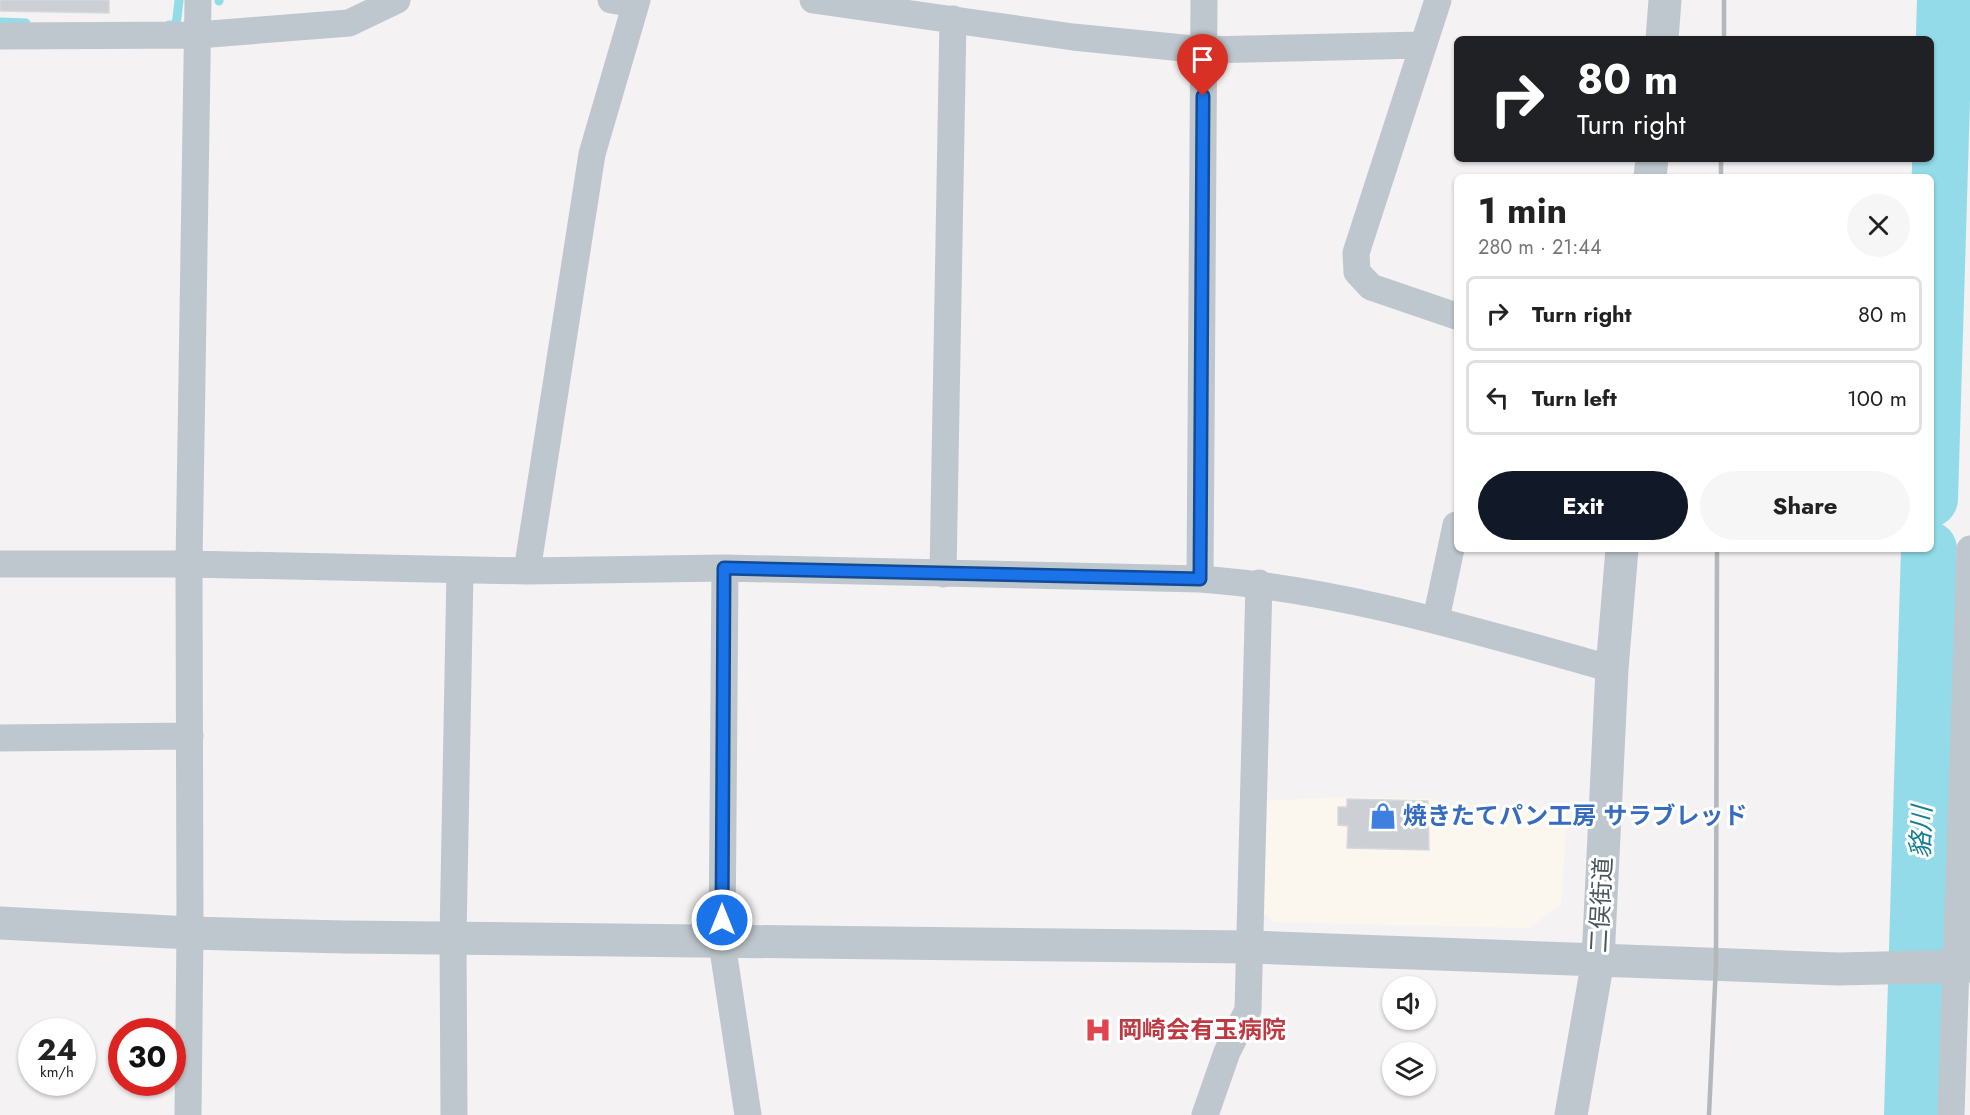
<!DOCTYPE html>
<meta charset="utf-8">
<style>
body{margin:0;font-family:Jost,"Noto Sans JP",sans-serif;background:#f6f6f6;color:#222;height:100vh;display:flex;flex-direction:column;font-size:22px;white-space:nowrap}
*{box-sizing:border-box;margin:0}
p{font-size:20px;color:#767676}
.icon{flex:none;width:33px;height:33px;fill:none;stroke:currentColor;stroke-width:2;stroke-linecap:round;stroke-linejoin:round}
.map{position:relative;flex:1;overflow:hidden}
.drawer{position:absolute;left:1454px;top:174px;width:480px;height:378px;display:flex;flex-direction:column;background:#fff;border-radius:9px;box-shadow:0 2px 4px #0004}
.drawer>*{flex:none}
.top-card{position:absolute;left:1454px;top:36px;width:480px;height:126px;border-radius:9px;box-shadow:0 2px 4px #0004;background:#202124;color:#fff;overflow:hidden}
.controls{position:absolute;left:1382px;top:976px;display:grid;gap:12px}
.controls a{display:grid;place-items:center;width:54px;height:54px;border-radius:50%;background:#fff;box-shadow:0 2px 4px #0004;font-size:30px}
.speed{position:absolute;left:18px;top:1018px;display:flex;gap:12px;font-size:30px;font-weight:700;text-align:center}
.speed>*{display:grid;place-content:center;width:78px;height:78px;border-radius:50%;background:#fff;box-shadow:0 2px 4px #0004;line-height:1}
.speed small{font-size:15px;font-weight:400}
.speed .limit{border:9px solid #d22;background:#fff;color:#111}
.pin{position:absolute;display:grid;place-items:center;width:51px;height:51px;color:#fff;margin:-62px -26px;border-radius:50% 50% 50% 0;rotate:-45deg;box-shadow:0 0 6px #0007}
.pin .icon{rotate:45deg}
.me{position:absolute;width:66px;margin:-33px;rotate:0deg;stroke-linejoin:round;filter:drop-shadow(0 0 4px #0008)}
.turn{display:flex;align-items:center;gap:21px;height:126px;padding:0 24px;font-size:27px}
.turn .icon{width:78px;height:78px;stroke-width:2.5}
.turn b{display:block;font-size:42px;line-height:51px}
.round{display:grid;place-items:center;flex:none;width:63px;height:63px;border-radius:32px;background:#f6f6f6}
.overview{display:flex;align-items:center;justify-content:space-between;height:102px;padding:0 24px}
h1{font-size:36px;font-weight:700;line-height:45px}
.cta{display:flex;gap:12px;margin-top:auto;padding:12px 24px}
.cta a{flex:1;height:69px;border-radius:36px;background:#111827;color:#fff;font-size:24px;font-weight:700;line-height:69px;text-align:center}
.cta a+a{background:#f6f6f6;color:#222}
ul{padding:0;list-style:none}
li{display:flex;align-items:center;gap:18px;height:75px;margin:0 12px 9px;padding:0 12px;border:3px solid #e0e0e0;border-radius:9px}
li div{flex:1}
li b{display:block;font-size:22px}
li em{font-style:normal}
.map>svg:first-child{display:block}
.commercial{fill:#fcf7ee}
.lines{fill:none;stroke-linecap:round;stroke-linejoin:round}
.stream{stroke:#93dbe9;stroke-width:9}
.river{stroke:#93dbe9;stroke-width:56}
.building{fill:#cccfd4;stroke:#d6d8dd;stroke-width:1.5}
.minor{stroke:#bec7cd;stroke-width:27}
.tertiary{stroke:#bec7cd;stroke-width:33}
.rail{stroke:#b4b7bc;stroke-width:4.5}
.route-casing{stroke:#114b97;stroke-width:15}
.route{stroke:#1a73e8;stroke-width:10}
.labels{text-anchor:middle;stroke-width:6;stroke-linejoin:round;paint-order:stroke}
.shop-label{font-size:24px;font-weight:bold;fill:#366cbe;stroke:#fff;text-anchor:start}
.street-label{font-size:24px;fill:#4a565f;stroke:#fff}
.health-label{font-size:24px;font-weight:bold;fill:#be3a42;stroke:#fff;text-anchor:start}
.water-label{font-size:26px;font-style:italic;fill:#147d91;stroke:#fff}
</style>
<div class="map">
<svg width="1970" height="1115" viewBox="0 0 1970 1115">
<rect width="100%" height="100%" fill="#f4f2f2"/>
<!-- commercial -->
<path class="commercial" d="M1344,797L1436,799V808L1567,814L1561,904L1530,928L1274,922L1261,911L1267,801Z"/>
<g class="lines">
<!-- stream -->
<path class="stream" d="M219,1V0
M0,22L26,23
M169,25H176L179,1"/>
<!-- river -->
<path class="river" d="M1930,499L1945,0
M1912,1115L1929,549"/>
</g>
<!-- building -->
<path class="building" d="M0,0H109V13L0,11Z
M1347,799L1428,801L1429,850L1347,848L1348,826L1338,825V807H1347Z"/>
<g class="lines">
<!-- minor -->
<path class="minor" d="M611,0L635,4
M813,0L1073,37L1203,50L1422,45
M1438,0L1356,253L1357,272L1371,287L1456,316
M0,36L198,35L349,23L397,0
M0,564H189L527,571L725,568L1200,579C1341,589 1476,631 1612,669
M725,568L722,943L748,1115
M527,571L592,154L637,0
M943,574L953,19
M1200,579L1204,0
M1436,619L1456,525
M0,738L190,736
M188,1115L190,933L189,564L198,0
M454,1115L453,938L460,570
M1205,1115L1227,1052L1248,1010L1259,583
M1951,1115L1970,549"/>
<!-- tertiary -->
<path class="tertiary" d="M1662,39L1665,0
M1650,177L1652,159
M0,923L190,933L344,937L1250,947L1838,969L1970,966
M1571,1115L1598,960L1612,669L1622,549"/>
<!-- rail -->
<path class="rail" d="M1724,39V0
M1721,177V159
M1709,1115L1716,964L1717,549"/>
</g>
<g class="lines">
<defs>
<path id="route" d="M722,920L724,568L1200,579L1203,96"/>
</defs>
<!-- route casing -->
<use href="#route" class="route-casing"/>
<!-- route -->
<use href="#route" class="route"/>
</g>
<!-- icons -->
<defs>
<symbol id="shop-bare" viewBox="-9 -9 18 18"><path d="M-5-2.5h2.3a2.7 3.5 0 0 1 5.4 0H5L5.5 6h-11ZM-1.5-2.5h3a1.5 2.3 0 0 0-3 0Z" fill="#3f7fe0" stroke="#fff" stroke-width="2.5" paint-order="stroke"/></symbol>
<symbol id="hospital-bare" viewBox="-9 -9 18 18"><path d="M-5-5h3v3.5h4V-5h3V5h-3V1.5h-4V5h-3Z" fill="#e0444e" stroke="#fff" stroke-width="2.5" paint-order="stroke"/></symbol>
</defs>
<g fill-rule="evenodd">
<use href="#shop-bare" x="1364" y="797" width="38" height="38"/>
<use href="#hospital-bare" x="1079" y="1011" width="38" height="38"/>
</g>
<g class="labels">
<!-- shop labels -->
<g class="shop-label">
<text x="1403" y="824">焼きたてパン工房 サラブレッド</text>
</g>
<!-- street labels -->
<g class="street-label">
<text transform="translate(1601 905) rotate(-87)" y="8">二俣街道</text>
</g>
<!-- health labels -->
<g class="health-label">
<text x="1118" y="1038">岡崎会有玉病院</text>
</g>
<!-- water labels -->
<g class="water-label">
<text transform="translate(1921 832) rotate(-88)" y="9">貉川</text>
</g>
</g>
</svg>
<div class="controls">
<a><svg class="icon" aria-label="sound" viewBox="0 0 24 24"><path d="M4 9h4l5-4v14l-5-4H4zM17 9q2 3 0 6"/></svg></a>
<a><svg class="icon" aria-label="layers" viewBox="0 0 24 24"><path d="M12 4l9 5-9 5-9-5zM3 14l9 5 9-5"/></svg></a>
</div>
<div class="speed"><div>24<small>km/h</small></div><div class="limit">30</div></div>
<div class="pin" style="left:1203px;top:96px;background:#d93025"><svg class="icon" aria-label="arrive" viewBox="0 0 24 24"><path d="M6 21V4h12l-3 4 3 4H6"/></svg></div>
<svg class="me" style="left:722px;top:920px" viewBox="-20 -20 40 40"><circle r="17" fill="#1a73e8" stroke="#fff" stroke-width="3"/><path d="M0-11L8 9 0 5-8 9z" fill="#fff"/></svg>
<div class="top-card">
<div class="turn"><svg class="icon" aria-label="right" viewBox="0 0 24 24"><path d="M7 20v-9h11M14 6l5 5-5 5"/></svg><div><b>80 m</b>Turn right</div></div>
</div>
<section class="drawer">
<div class="overview"><div><h1>1 min</h1><p>280 m · 21:44</p></div><a class="round"><svg class="icon" aria-label="close" viewBox="0 0 24 24"><path d="M6 6l12 12M18 6L6 18"/></svg></a></div>
<ul>
<li><svg class="icon" aria-label="right" viewBox="0 0 24 24"><path d="M7 20v-9h11M14 6l5 5-5 5"/></svg><div><b>Turn right</b></div><em>80 m</em></li>
<li><svg class="icon" aria-label="left" viewBox="0 0 24 24"><path d="M17 20v-9H6M10 6l-5 5 5 5"/></svg><div><b>Turn left</b></div><em>100 m</em></li>
</ul>
<div class="cta"><a>Exit</a><a>Share</a></div>
</section>
</div>
